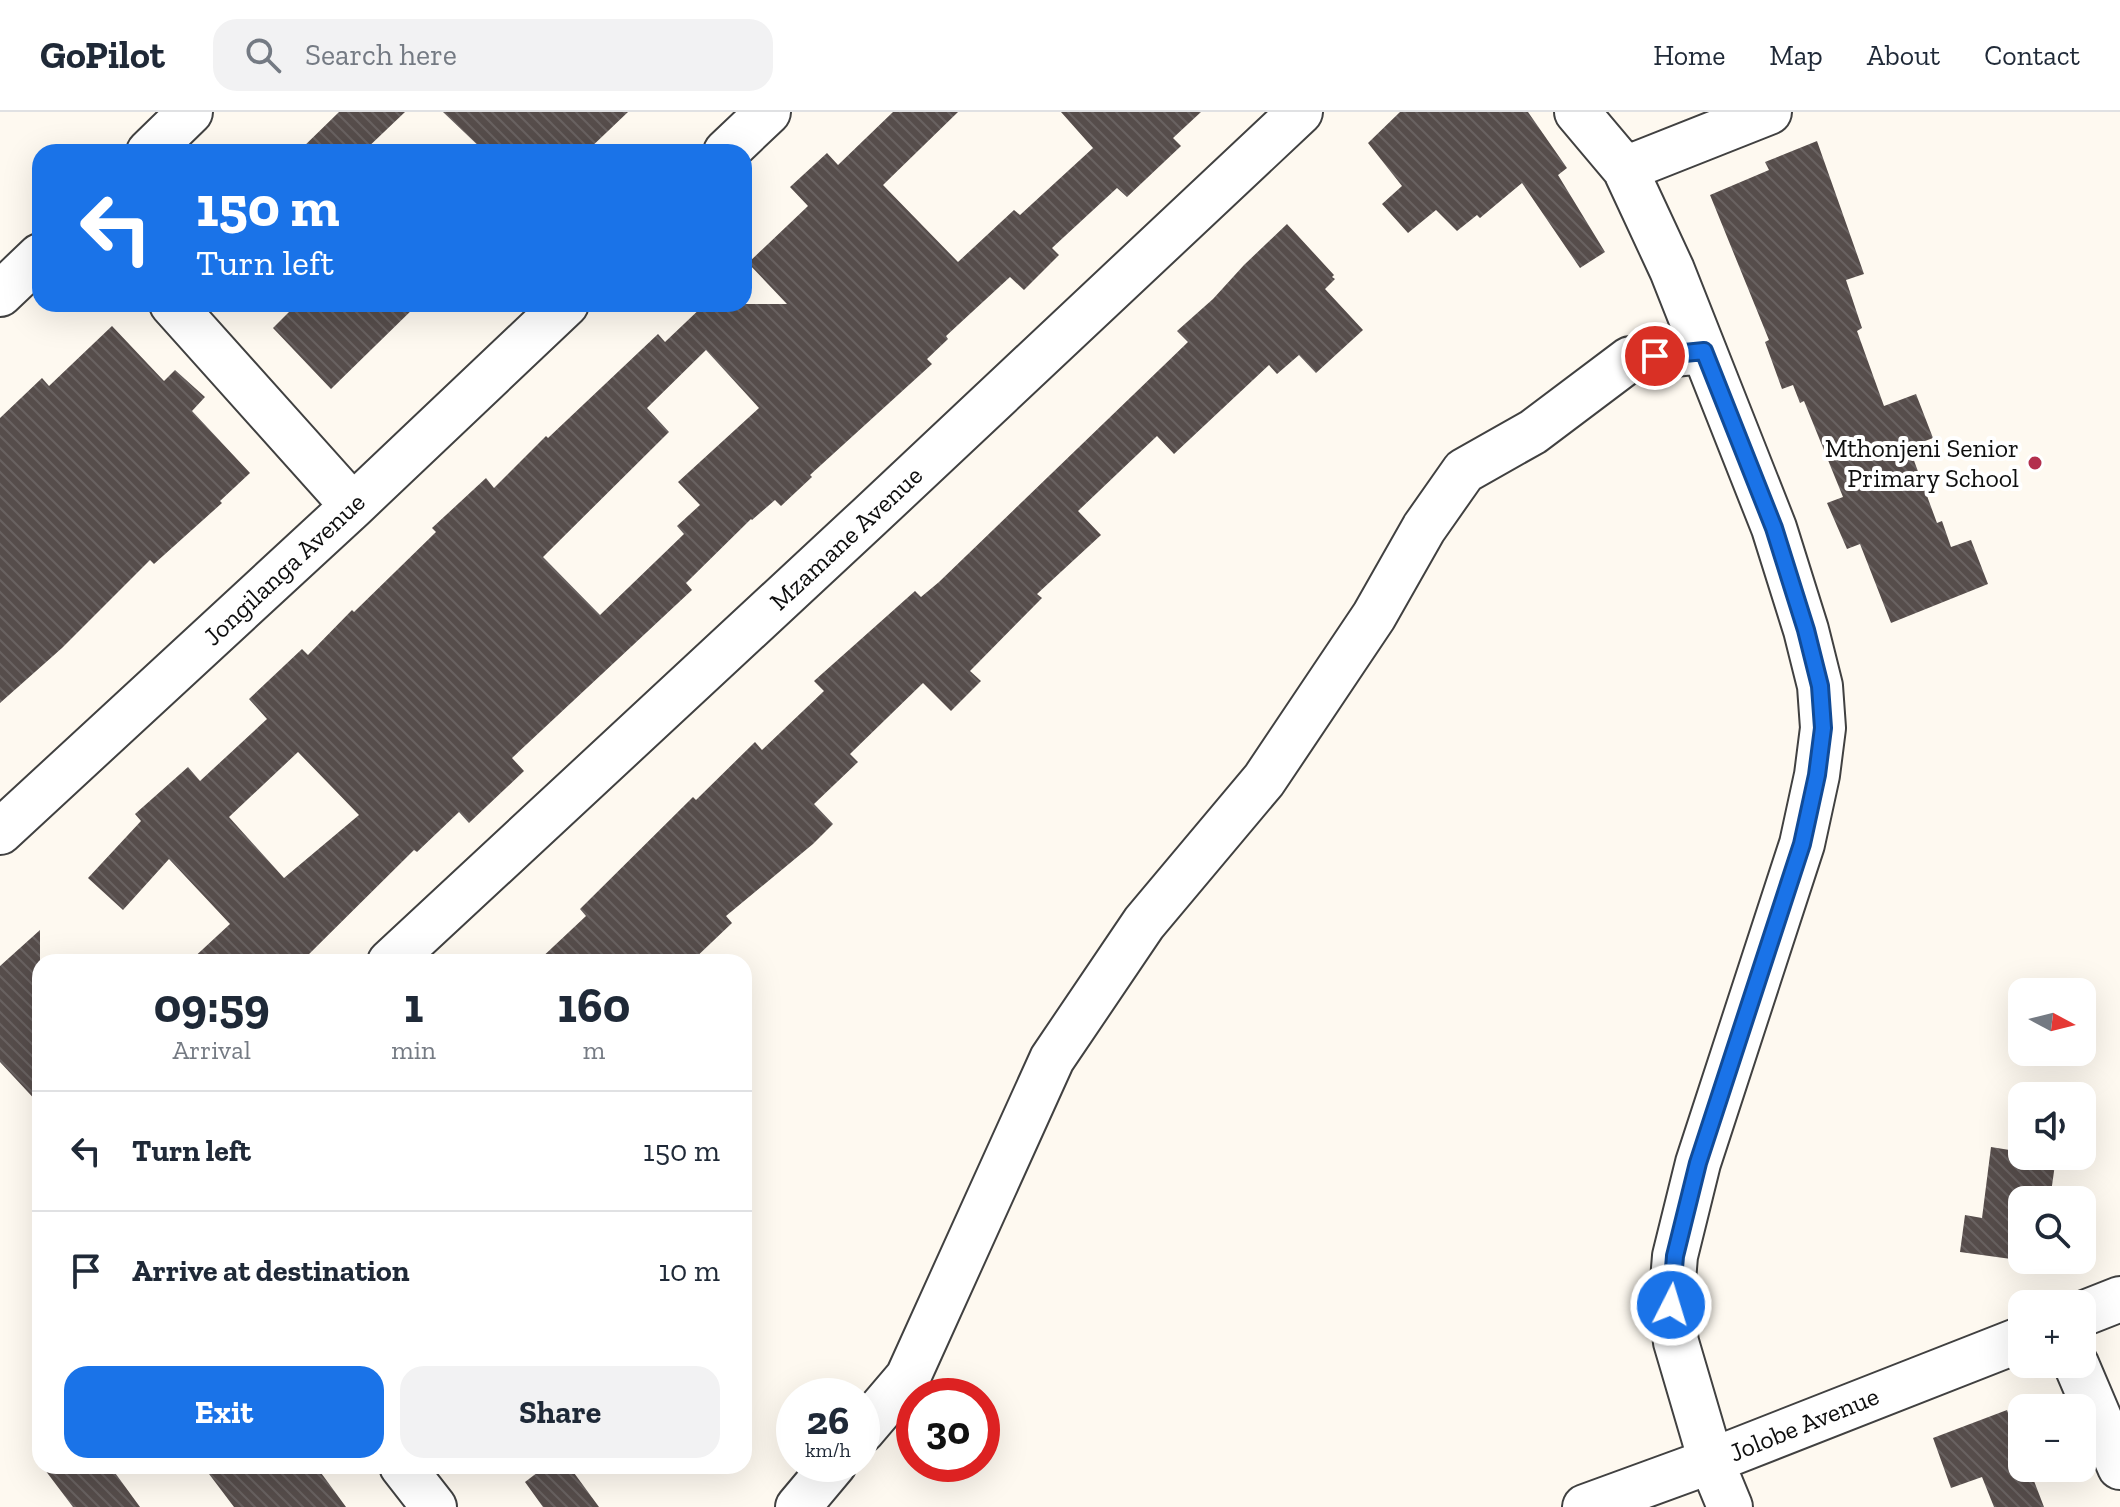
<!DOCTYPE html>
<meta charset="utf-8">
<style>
body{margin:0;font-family:"Zilla Slab",serif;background:#f2f2f3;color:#1f2937;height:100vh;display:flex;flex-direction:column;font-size:30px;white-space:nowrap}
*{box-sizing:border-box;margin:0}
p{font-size:26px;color:#747a83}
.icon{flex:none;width:44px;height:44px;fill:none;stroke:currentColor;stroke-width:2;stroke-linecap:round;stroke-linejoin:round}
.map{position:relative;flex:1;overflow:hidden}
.sheet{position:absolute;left:32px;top:842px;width:720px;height:520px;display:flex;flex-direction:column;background:#fff;border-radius:24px;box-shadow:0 8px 32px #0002}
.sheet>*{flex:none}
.top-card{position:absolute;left:32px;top:32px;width:720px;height:168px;border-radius:24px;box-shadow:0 8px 32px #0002;background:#1a73e8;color:#fff;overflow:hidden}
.needle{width:52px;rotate:97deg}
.buttons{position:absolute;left:2008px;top:866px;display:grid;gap:16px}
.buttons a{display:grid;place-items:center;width:88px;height:88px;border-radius:16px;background:#fff;box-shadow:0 8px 32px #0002;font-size:40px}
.speed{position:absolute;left:776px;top:1266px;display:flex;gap:16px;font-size:40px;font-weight:700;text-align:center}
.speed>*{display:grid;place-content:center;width:104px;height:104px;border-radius:50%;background:#fff;box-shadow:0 8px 32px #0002;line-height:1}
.speed small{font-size:20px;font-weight:400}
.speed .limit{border:12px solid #d22;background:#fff;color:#111}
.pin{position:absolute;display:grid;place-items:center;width:68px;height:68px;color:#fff;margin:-34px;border:4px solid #fff;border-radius:50%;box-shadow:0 2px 8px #0007}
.me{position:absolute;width:88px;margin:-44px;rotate:5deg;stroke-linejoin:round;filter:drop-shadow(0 0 6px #0008)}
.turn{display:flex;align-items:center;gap:28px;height:168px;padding:0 32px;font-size:36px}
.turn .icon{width:104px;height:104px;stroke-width:2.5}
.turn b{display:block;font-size:56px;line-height:68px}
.eta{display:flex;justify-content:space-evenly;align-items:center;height:136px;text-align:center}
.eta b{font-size:48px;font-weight:800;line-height:56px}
.primary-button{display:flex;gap:16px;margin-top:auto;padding:16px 32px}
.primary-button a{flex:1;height:92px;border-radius:24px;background:#1a73e8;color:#fff;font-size:32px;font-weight:800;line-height:92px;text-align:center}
.primary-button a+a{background:#f2f2f3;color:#1f2937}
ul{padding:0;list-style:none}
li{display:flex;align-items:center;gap:24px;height:120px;padding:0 32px;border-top:2px solid #e0e1e3}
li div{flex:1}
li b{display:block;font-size:30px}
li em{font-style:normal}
header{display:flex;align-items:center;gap:48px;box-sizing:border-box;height:112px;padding:0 40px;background:#fff;border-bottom:2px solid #e0e1e3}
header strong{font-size:38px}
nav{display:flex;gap:44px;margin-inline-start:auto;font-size:28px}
.search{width:560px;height:72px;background:#f2f2f3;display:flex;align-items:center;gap:20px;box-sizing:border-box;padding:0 28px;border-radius:24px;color:#747a83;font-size:30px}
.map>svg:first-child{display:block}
.building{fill:url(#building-back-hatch);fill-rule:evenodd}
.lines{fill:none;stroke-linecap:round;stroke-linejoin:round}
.minor-casing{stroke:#414141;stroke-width:48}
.minor{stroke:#fff;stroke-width:44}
.route-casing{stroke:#114b97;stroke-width:20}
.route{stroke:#1a73e8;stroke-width:14}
.poi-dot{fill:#b3304d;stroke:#fff;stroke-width:3}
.labels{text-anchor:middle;stroke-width:8;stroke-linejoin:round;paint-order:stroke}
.poi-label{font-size:26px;fill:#0e0e0e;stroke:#fff;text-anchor:end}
.street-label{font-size:26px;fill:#0e0e0e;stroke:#fff}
</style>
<header>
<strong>GoPilot</strong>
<div class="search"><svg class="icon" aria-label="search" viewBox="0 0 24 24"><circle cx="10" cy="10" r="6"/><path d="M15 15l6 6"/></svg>Search here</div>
<nav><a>Home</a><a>Map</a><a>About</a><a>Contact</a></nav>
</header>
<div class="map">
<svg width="2120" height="1395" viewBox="0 0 2120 1395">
<defs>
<pattern id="building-back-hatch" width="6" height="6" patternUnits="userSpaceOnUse" patternTransform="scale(2)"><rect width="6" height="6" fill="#564d4b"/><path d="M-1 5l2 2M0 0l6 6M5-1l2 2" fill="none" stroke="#696261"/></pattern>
</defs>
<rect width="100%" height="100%" fill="#fef9f0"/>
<!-- building -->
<path class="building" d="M339,0H405L363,40H298Z
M443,0H628L586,40H485Z
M893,0H958L883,73L958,150L1014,98L1020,103L1093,36L1061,0H1201L1173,26L1181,34L1127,85L1117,76L1052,136L1059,143L1024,178L1010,165L946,224L948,227L927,247L932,252L810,363L812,365L781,394L775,388L752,408L751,407L686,471L692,478L512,646L524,659L469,711L459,700L417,740L414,738L301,850H189L230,812L169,747L123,798L88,766L141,709L135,702L188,655L200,669L267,607L249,587L302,537L308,543L352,498L354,500L436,420L432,416L486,366L494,376L546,324L548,326L658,222L665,230L705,192H787L748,151L808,94L790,75L827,41L838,53ZM706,238L759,296L678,370L700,393L677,414L684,422L600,503L543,445L669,320L647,296ZM298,640L359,703L284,766L229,705Z
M1400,0H1528L1567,56L1558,63L1605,140L1580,156L1522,71L1480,106L1477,103L1457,119L1436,98L1408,121L1382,92L1402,74L1368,31Z
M1817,29L1864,162L1846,168L1862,216L1857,219L1884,294L1916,282L1933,326L1909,335L1937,411L1942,409L1951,435L1971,428L1988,472L1891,511L1860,432L1847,437L1827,391L1843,385L1804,289L1800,291L1793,273L1782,277L1765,230L1769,228L1710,83L1769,58L1765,50Z
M1287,112L1334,163L1332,165L1335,167L1325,177L1363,218L1316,261L1299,243L1277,262L1269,253L1174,342L1157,324L1078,399L1101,423L1037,482L1042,486L970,559L981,569L951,599L923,571L850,642L858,650L814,692L833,712L813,732L726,804L732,811L691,850H537L586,804L580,797L693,685L696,688L755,630L762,638L824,579L814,569L915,479L921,485L939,470L1188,230L1177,219L1213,187L1244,153Z
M297,192H418L331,277L273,216Z
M112,214L164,269L175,258L205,285L192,299L250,361L220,389L222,391L154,452L150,448L62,536L0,591V306L42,266L49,274Z
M40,818V993L0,950V854Z
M1991,1035L2022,1040V1044L2056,1045L2050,1088H2022V1148H2033V1150L1960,1140L1965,1103L1982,1106Z
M2007,1298L2022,1338V1356H2029L2044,1395H1994L1982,1365L1951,1376L1933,1326Z
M42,1354H110L140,1395H73Z
M203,1354H316L346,1395H234Z
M546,1354H569L599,1395H543L525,1370Z"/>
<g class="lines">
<defs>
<path id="minor" d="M1577,0L1625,57L1672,158L1774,416L1806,518L1820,574L1823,616L1817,663L1802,732L1698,1051L1675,1144L1671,1193L1676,1230L1711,1349L1730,1395
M149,40L190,0
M726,40L768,0
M1625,57L1769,0
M0,182L40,144
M172,192L353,394
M0,720L353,394L566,192
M390,850L869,405L1300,0
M2082,1202L2120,1187
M2076,1252L2120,1355
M862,1319L908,1265L1052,947L1144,811L1264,668L1374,504L1424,416L1464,359L1533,320L1630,247L1704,239
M402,1354L434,1395
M798,1395L834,1352
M1585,1395L1711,1349L2022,1227"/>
</defs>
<!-- minor casing -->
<use href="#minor" class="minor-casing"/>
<!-- minor -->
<use href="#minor" class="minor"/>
</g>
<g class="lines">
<defs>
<path id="route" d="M1655,244L1704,239L1774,416L1806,518L1820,574L1823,616L1817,663L1802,732L1698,1051L1675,1144L1671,1193"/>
</defs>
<!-- route casing -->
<use href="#route" class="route-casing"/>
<!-- route -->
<use href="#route" class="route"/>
</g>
<!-- markers -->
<circle class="poi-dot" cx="2035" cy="351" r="8"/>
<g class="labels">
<!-- poi labels -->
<g class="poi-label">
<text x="2019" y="345">Mthonjeni Senior<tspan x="2019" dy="30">Primary School</tspan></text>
</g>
<!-- street labels -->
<g class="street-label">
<text transform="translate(846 426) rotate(-43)" y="9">Mzamane Avenue</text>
<text transform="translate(284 457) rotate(-43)" y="9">Jongilanga Avenue</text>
<text transform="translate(1804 1312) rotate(-22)" y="9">Jolobe Avenue</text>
</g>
</g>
</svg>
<div class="buttons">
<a><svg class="needle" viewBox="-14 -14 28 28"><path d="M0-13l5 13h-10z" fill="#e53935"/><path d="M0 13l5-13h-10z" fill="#747a83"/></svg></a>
<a><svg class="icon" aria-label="sound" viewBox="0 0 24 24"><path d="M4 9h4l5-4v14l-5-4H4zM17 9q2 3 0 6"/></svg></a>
<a><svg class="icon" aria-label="search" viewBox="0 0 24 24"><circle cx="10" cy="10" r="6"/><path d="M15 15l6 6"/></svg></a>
<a>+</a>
<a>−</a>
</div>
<div class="speed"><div>26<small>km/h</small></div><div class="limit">30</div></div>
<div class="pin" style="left:1655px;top:244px;background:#d93025"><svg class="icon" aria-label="arrive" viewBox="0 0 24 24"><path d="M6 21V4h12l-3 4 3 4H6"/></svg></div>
<svg class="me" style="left:1671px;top:1193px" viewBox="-20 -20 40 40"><circle r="17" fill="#1a73e8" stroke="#fff" stroke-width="3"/><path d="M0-11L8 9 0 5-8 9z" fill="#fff"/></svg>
<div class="top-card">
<div class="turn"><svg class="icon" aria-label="left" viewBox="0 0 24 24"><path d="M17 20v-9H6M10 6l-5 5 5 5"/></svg><div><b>150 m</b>Turn left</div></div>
</div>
<section class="sheet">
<div class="eta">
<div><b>09:59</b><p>Arrival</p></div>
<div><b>1</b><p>min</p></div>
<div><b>160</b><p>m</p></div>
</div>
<ul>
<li><svg class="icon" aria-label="left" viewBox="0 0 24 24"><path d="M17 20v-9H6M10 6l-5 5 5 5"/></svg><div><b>Turn left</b></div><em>150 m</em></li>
<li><svg class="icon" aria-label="arrive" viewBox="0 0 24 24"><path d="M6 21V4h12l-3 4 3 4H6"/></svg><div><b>Arrive at destination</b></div><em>10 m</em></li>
</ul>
<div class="primary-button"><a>Exit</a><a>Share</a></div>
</section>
</div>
